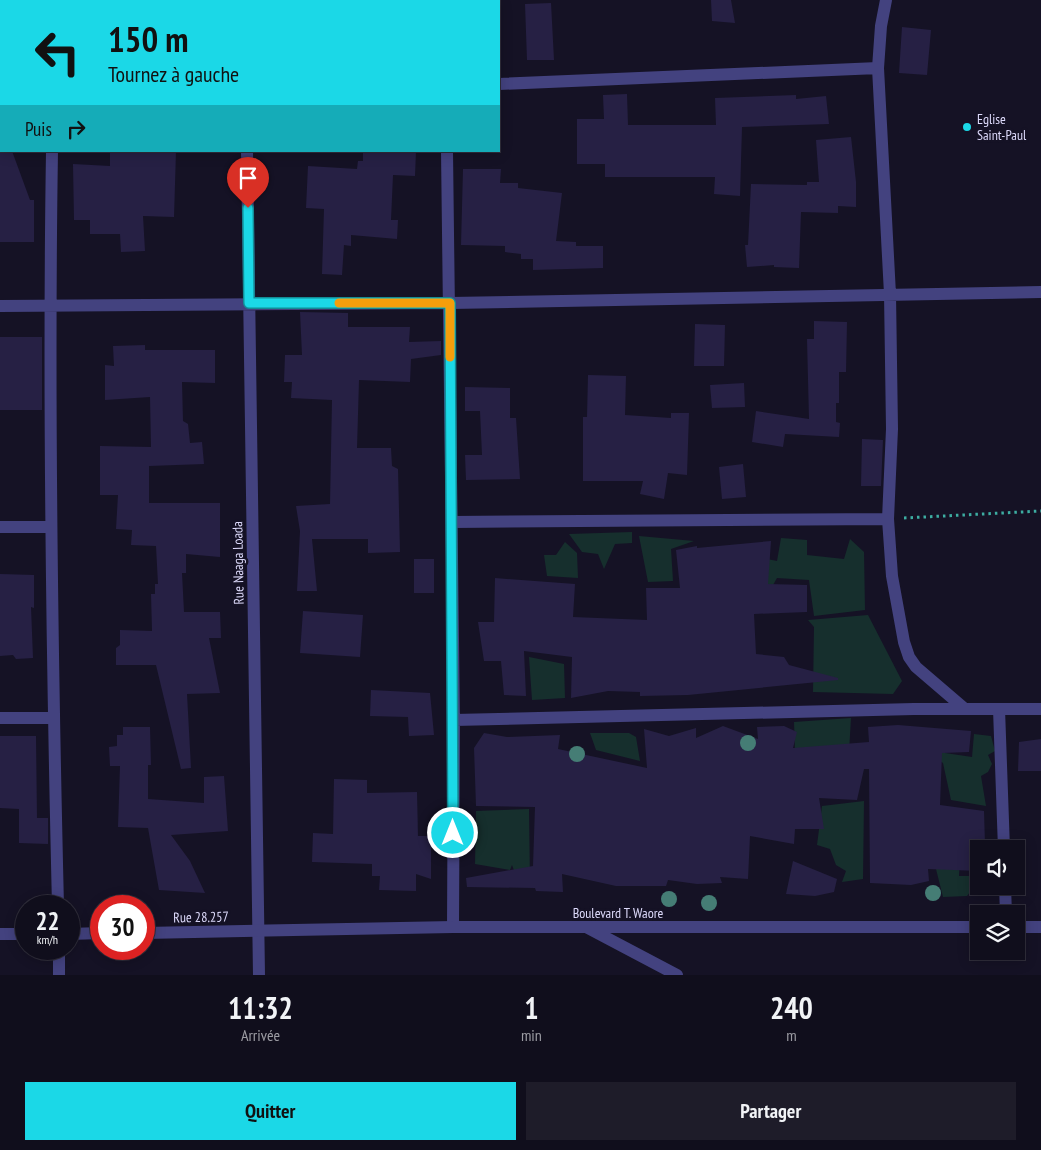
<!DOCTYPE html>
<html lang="fr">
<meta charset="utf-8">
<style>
body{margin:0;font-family:"PT Sans Narrow",sans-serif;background:#1e1c29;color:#f1f3f6;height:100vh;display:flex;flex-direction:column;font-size:19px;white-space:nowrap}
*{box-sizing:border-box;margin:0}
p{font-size:16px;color:#9c9ca3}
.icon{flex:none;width:28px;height:28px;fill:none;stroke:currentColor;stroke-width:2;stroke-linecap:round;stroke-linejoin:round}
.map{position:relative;height:975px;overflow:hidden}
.panel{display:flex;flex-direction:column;background:#100e1c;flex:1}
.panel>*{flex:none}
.top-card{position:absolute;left:0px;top:0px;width:500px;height:152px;box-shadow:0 2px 12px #0003,0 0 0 1px #302e3b;background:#1bd8e7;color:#111;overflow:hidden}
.tools{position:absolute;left:970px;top:840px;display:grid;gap:10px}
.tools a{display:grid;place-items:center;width:55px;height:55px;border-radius:0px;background:#100e1c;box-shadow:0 2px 12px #0003,0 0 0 1px #302e3b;font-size:25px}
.speed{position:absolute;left:15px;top:895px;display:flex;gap:10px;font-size:25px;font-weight:700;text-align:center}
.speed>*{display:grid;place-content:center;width:65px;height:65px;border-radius:50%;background:#100e1c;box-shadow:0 2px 12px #0003,0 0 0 1px #302e3b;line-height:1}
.speed small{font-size:12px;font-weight:400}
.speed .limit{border:8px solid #d22;background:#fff;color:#111}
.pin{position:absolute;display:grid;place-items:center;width:42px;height:42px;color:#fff;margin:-51px -21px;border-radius:50% 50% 50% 0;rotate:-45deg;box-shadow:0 0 5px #0007}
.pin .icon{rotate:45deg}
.me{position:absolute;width:55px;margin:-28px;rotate:0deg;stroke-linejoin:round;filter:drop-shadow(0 0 4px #0008)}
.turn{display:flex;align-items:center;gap:18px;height:105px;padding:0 25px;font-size:22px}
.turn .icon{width:65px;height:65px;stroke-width:2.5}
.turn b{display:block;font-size:35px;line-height:42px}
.then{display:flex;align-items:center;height:48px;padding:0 25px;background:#0003;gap:10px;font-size:19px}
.eta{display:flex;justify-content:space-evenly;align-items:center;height:85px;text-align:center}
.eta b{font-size:30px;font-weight:800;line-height:35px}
.action{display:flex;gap:10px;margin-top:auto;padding:10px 25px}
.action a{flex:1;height:58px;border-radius:0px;background:#1bd8e7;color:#111;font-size:20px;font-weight:800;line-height:58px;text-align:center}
.action a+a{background:#1e1c29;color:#f1f3f6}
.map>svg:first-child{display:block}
.green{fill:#162f2d}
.building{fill:#262044}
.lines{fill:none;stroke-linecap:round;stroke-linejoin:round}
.path{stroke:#3dada2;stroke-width:3;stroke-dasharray:2.5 4;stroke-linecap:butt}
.minor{stroke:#43427f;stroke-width:12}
.tertiary{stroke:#43427f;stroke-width:12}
.tree{fill:#457d75}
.route-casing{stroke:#128c96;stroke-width:12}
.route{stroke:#1bd8e7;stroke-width:9}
.slow{stroke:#f59e0b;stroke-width:9}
.poi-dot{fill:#1bd8e7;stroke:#151225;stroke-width:2}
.labels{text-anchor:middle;stroke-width:5;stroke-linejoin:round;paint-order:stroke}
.poi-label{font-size:14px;fill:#dddafb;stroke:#151225;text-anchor:start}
.street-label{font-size:14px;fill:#dddafb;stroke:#151225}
</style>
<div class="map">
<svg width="1041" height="975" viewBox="0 0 1041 975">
<rect width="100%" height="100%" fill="#151225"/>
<!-- green -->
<path class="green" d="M632,532V543L615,544L604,569L598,554L582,552L569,534Z
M639,536L694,541L671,549L673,581L648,582Z
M781,538L807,540V555L844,559L850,539L864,552L865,610L814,616L809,580L777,578L773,585L738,581L741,554L777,561Z
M565,542L577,553L578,578L547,576L544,555H556Z
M868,615L902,681L893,694L813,692L814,627L808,620Z
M529,657L564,664L565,698L532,700Z
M851,718L849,752H795L794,722Z
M590,733H629L636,737L640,761L596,750Z
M974,734L991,736L995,751L988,755L992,764L988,772L981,776L986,806L951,800L943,763L936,758L944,748L945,753L972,757Z
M864,801L863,879L842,882L846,871L836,865L830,849L817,845L822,806Z
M529,809L530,884L520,887L512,865L510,870L475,864L476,811Z
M960,857L959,876H979V880L967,896L943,897L935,865Z"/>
<!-- building -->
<path class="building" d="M711,0H731L735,23L712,21Z
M551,3L554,60H527L525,4Z
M902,27L931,30L927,75L899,73Z
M627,94L628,125H716L715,98L796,95V99L826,96L829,124L742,127L740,196L714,194L715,177H605V164H577V119H604L603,95Z
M0,125L1,151H12L30,200H34V242H0Z
M851,137L856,182V207L838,206V213L801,212L799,268L774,267V265L747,267L745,245H748L751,184L807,185V182H819L816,140Z
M110,151H176L174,217L143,216L145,251L121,252L120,234H90V220H74L73,164L110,166Z
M363,151H416L415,176L393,175L391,220H398L397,239L351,235V246L344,245L342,275L322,274L324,209L306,208L308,166L357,169L358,161H363Z
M463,169H501L500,183H518V188L562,193L556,241L576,242V246H603V268L533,270V259H521V254L505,252V246L461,245Z
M300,312L348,313V327H410L409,342L441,341V355L411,359L410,382L359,380L357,448H391L392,466L398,469L400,552L368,553V539H312L317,591H297L300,531L296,506L330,504L332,400L291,398L292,382H284L285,355H302Z
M814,321L847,322L846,372H839V403H836V422L840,423L839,437L785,434L783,447L752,442L756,411L809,419L807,339H814Z
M695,324L725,325L724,366H694Z
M0,337H42V410H0Z
M145,345V350H215V383L182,382L183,421L188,424L190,443L202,442L204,464L149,466V503H220V557L186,554V573H182L184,612H220L221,638H209L220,693L187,694L191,768L181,769L156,665H116V648L120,645V630L152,631L151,594H155V584H158L156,546L131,545L132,530L116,529L118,495H100V446L151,447L150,397L105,400V365L114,366L113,346Z
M588,375L626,376L625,415L671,418V413H689L687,475L668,473L664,499L640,494L643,481H583V417H587Z
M744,383L745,407L712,408L710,385Z
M465,387L510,388V418H516L520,479L466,480L465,455H482L480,411H465Z
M862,439L883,440L881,486H861Z
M743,464L746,497L722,499L719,467Z
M771,541L768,584L807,585V612L754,614L756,654L784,657L789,665L838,678V680L688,695L640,696V692L608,691L571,698L572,657L524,651L526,696L504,695L501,661H484L478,622H494L495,578L575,584L573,617L647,620L646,588H680L676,550L697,546V548Z
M414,559H434V593H414Z
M0,574L34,575V608L31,607L33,658L16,659L13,655L0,656Z
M303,611L363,615L360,657L300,653Z
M371,690L430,693L434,735L409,736L408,717L370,716Z
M898,725L971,731L969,752L942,753L940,805L984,811L985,845H979V871L928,869L929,881L911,885L870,883L869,769H864L857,800L819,798L824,829H795L794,844L750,836L748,879L720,877L722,883L697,884L668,880L666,886H616L562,874L563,892L536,891L535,888L467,887L466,878L533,866L535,807L476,806L474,748L484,733L507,737L560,735L558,749L647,768L644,729L669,736L696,728V738L723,726L758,739L757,727L784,726L797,732L793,748L869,742L868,727Z
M123,727H150L151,765H148V799L204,803V777L224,776L228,831L171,835L190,861L205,893L159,890L148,828L118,827L120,766H110L109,747L117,746V735H123Z
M0,736H36L37,818H48V844L19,843V809L0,808Z
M1041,739V771H1018L1019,742Z
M334,779L367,780V793L417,792L418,836H431V879L416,874V891L379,890L380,876H372V864L312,862L313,833L333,834Z
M793,861L837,879L834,892L815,896L786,894Z"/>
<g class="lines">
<!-- path -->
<path class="path" d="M904,518L1041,511"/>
<!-- minor -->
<path class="minor" d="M51,0V1
M245,0V1
M443,0V1
M878,68L881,26L886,0
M499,84L878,68L890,294L892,429L888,519L892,576L904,642L909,657L916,667L965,709
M0,87H1
M52,151C48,403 52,655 58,906
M247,151L259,975
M447,151L454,720L453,927
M0,306L450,303L1041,292
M452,522L888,519
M0,527H51
M999,709L1004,849
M0,718H53
M454,720L914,709H1041
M1005,886L1006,914
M586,927L677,975
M59,949V975"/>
<!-- tertiary -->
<path class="tertiary" d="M1016,927H1041
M144,933L453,927H979
M0,934H26
M69,934L101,933"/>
</g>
<!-- trees -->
<g class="tree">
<circle cx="748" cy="743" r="8"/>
<circle cx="577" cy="754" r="8"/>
<circle cx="933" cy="893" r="8"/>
<circle cx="669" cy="899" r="8"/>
<circle cx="709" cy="903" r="8"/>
</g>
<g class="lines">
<defs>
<path id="route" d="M248,208L249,303H450L453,833"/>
</defs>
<!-- route casing -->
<use href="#route" class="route-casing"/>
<!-- route -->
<use href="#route" class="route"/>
<!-- slow -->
<path class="slow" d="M339,303H450V357"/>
</g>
<!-- markers -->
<circle class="poi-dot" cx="967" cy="127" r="5"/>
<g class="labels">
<!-- poi labels -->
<g class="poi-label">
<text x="977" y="124">Eglise<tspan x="977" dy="16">Saint-Paul</tspan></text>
</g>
<!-- street labels -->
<g class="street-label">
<text transform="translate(238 563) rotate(-91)" y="5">Rue Naaga Loada</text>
<text x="618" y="918">Boulevard T. Waore</text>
<text transform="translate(201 917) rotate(-1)" y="5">Rue 28.257</text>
</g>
</g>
</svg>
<div class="tools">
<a><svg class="icon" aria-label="sound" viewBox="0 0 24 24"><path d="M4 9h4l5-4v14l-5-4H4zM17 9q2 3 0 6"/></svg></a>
<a><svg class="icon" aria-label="layers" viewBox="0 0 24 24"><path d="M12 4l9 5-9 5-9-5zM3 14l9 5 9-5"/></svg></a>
</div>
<div class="speed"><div>22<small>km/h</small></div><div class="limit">30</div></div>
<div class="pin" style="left:248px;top:208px;background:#d93025"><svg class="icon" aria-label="arrive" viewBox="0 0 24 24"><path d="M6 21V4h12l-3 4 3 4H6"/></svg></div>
<svg class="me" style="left:453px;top:833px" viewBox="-20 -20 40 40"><circle r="17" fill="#1bd8e7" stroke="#fff" stroke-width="3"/><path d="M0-11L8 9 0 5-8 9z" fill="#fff"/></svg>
<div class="top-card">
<div class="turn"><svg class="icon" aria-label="left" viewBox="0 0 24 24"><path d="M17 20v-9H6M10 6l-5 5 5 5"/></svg><div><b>150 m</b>Tournez à gauche</div></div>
<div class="then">Puis<svg class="icon" aria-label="right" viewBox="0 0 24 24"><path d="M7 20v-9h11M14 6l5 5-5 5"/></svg></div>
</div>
</div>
<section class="panel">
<div class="eta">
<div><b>11:32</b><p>Arrivée</p></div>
<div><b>1</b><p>min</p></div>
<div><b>240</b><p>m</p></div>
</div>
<div class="action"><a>Quitter</a><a>Partager</a></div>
</section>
